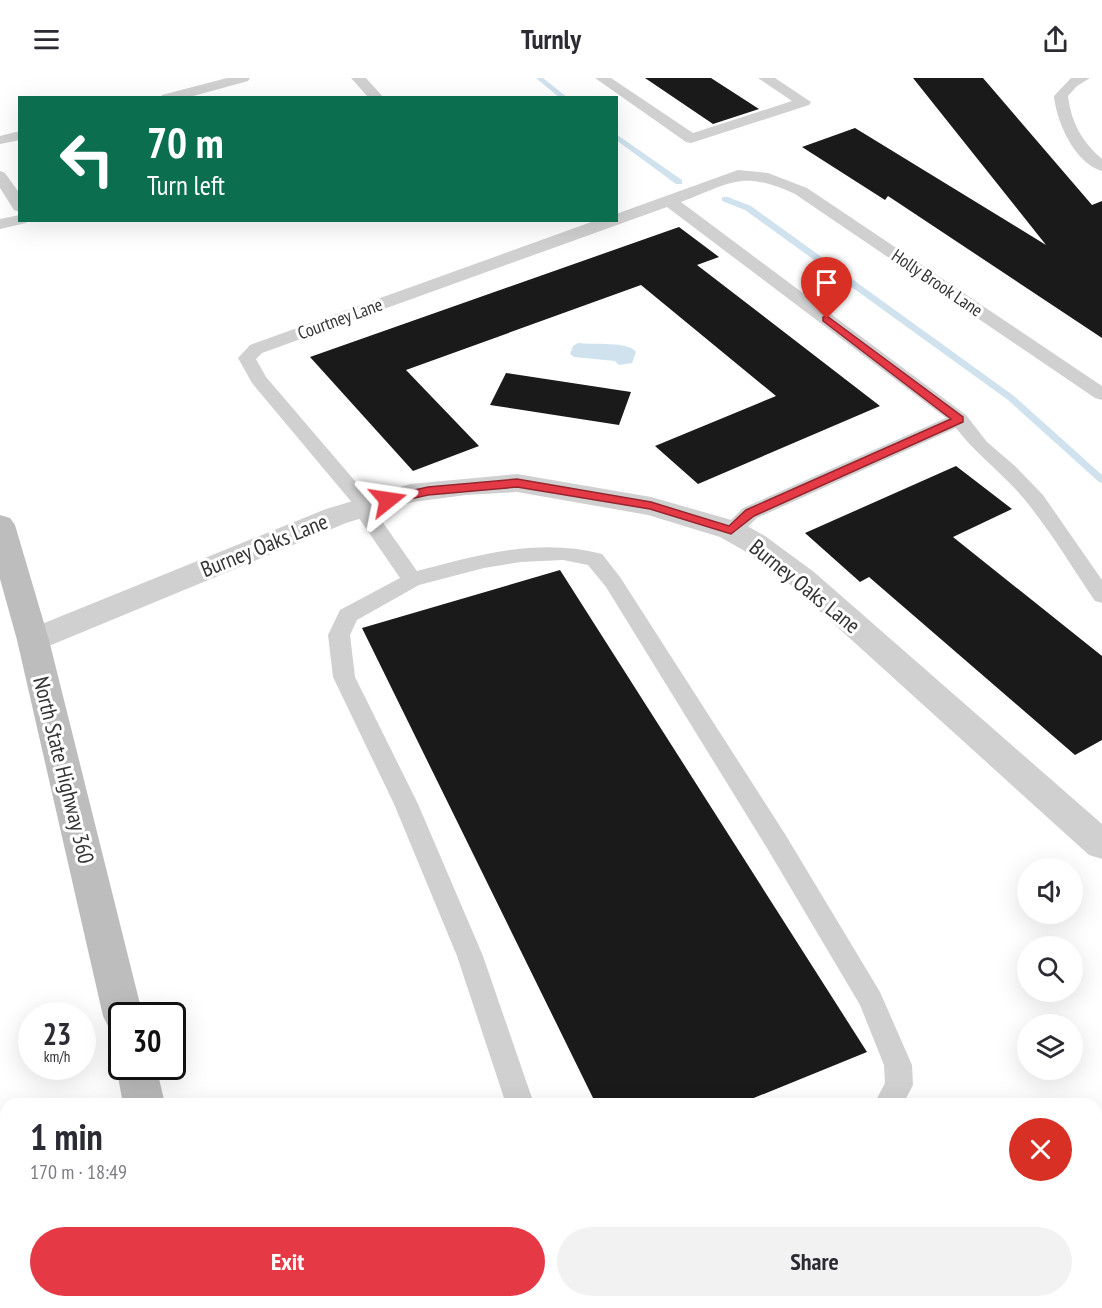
<!DOCTYPE html>
<meta charset="utf-8">
<style>
body{margin:0;font-family:"PT Sans Narrow",sans-serif;background:#f2f2f3;color:#2b2b33;height:100vh;display:flex;flex-direction:column;font-size:22px;white-space:nowrap}
*{box-sizing:border-box;margin:0}
p{font-size:20px;color:#7c7c81}
.icon{flex:none;width:33px;height:33px;fill:none;stroke:currentColor;stroke-width:2;stroke-linecap:round;stroke-linejoin:round}
.map{position:relative;flex:1;overflow:hidden}
.details{position:absolute;left:0px;top:1020px;width:1102px;height:210px;display:flex;flex-direction:column;background:#fff;border-radius:18px 18px 0 0;box-shadow:0 6px 24px #0002}
.details>*{flex:none}
.banner{position:absolute;left:18px;top:18px;width:600px;height:126px;border-radius:0px;box-shadow:0 6px 24px #0002;background:#0b6e4f;color:#fff;overflow:hidden}
.controls{position:absolute;left:1017px;top:780px;display:grid;gap:12px}
.controls a{display:grid;place-items:center;width:66px;height:66px;border-radius:50%;background:#fff;box-shadow:0 6px 24px #0002;font-size:30px}
.speed{position:absolute;left:18px;top:924px;display:flex;gap:12px;font-size:30px;font-weight:700;text-align:center}
.speed>*{display:grid;place-content:center;width:78px;height:78px;border-radius:50%;background:#fff;box-shadow:0 6px 24px #0002;line-height:1}
.speed small{font-size:15px;font-weight:400}
.speed .limit{border:3px solid #111;border-radius:9px;background:#fff;color:#111}
.pin{position:absolute;display:grid;place-items:center;width:51px;height:51px;color:#fff;margin:-62px -26px;border-radius:50% 50% 50% 0;rotate:-45deg;box-shadow:0 0 6px #0007}
.pin .icon{rotate:45deg}
.me{position:absolute;width:66px;margin:-33px;rotate:75deg;stroke-linejoin:round;filter:drop-shadow(0 0 4px #0008)}
.turn{display:flex;align-items:center;gap:21px;height:126px;padding:0 30px;font-size:27px}
.turn .icon{width:78px;height:78px;stroke-width:2.5}
.turn b{display:block;font-size:42px;line-height:51px}
.round{display:grid;place-items:center;flex:none;width:63px;height:63px;border-radius:32px;background:#f2f2f3}
.head{display:flex;align-items:center;justify-content:space-between;height:102px;padding:0 30px}
h1{font-size:36px;font-weight:800;line-height:45px}
.button{display:flex;gap:12px;margin-top:auto;padding:12px 30px}
.button a{flex:1;height:69px;border-radius:36px;background:#e63946;color:#fff;font-size:24px;font-weight:800;line-height:69px;text-align:center}
.button a+a{background:#f2f2f3;color:#2b2b33}
header{display:flex;justify-content:space-between;align-items:center;height:78px;padding:0 30px;background:#fff;font-size:27px;font-weight:800}
.map>svg:first-child{display:block}
.water{fill:#cfe2ee}
.lines{fill:none;stroke-linecap:round;stroke-linejoin:round}
.stream{fill:#cfe2ee;fill-rule:evenodd}
.building{fill:#1a1a1a}
.service{fill:#d0d0d0;fill-rule:evenodd}
.minor{fill:#d0d0d0;fill-rule:evenodd}
.tertiary{fill:#d0d0d0;fill-rule:evenodd}
.secondary{fill:#bdbdbd;fill-rule:evenodd}
.route{fill:#e63946;stroke:#96252e;stroke-width:1.5}
.labels{text-anchor:middle;stroke-width:6;stroke-linejoin:round;paint-order:stroke}
.far-street-label{font-size:18px;fill:#333;stroke:#fff}
.street-label{font-size:22px;fill:#333;stroke:#fff}
</style>
<header><svg class="icon" aria-label="menu" viewBox="0 0 24 24"><path d="M4 6h16M4 12h16M4 18h16"/></svg>Turnly<svg class="icon" aria-label="share" viewBox="0 0 24 24"><path d="M12 15V3M7 8l5-5 5 5M5 13v7h14v-7"/></svg></header>
<div class="map">
<svg width="1102" height="1230" viewBox="0 0 1102 1230">
<rect width="100%" height="100%" fill="#fff"/>
<!-- water -->
<path class="water" d="M578,265C593,267 628,263 636,274L632,285L619,287L615,283L574,279L570,276L573,268Z"/>
<g class="lines">
<!-- stream -->
<path class="stream" d="M536,0H543L568,20H560Z
M616,56L682,102V106H676L616,62Z
M722,119H728L751,128L1014,318L1102,397V405L1099,404L1008,322L745,132L722,123Z"/>
</g>
<!-- building -->
<path class="building" d="M645,0H711L759,31L713,46Z
M913,0H983L1092,127L1102,123V260L888,118L885,122L802,69L855,50L1046,167Z
M679,149L719,179L697,187L880,328L698,406L655,368L776,318L641,207L406,292L479,368L413,393L310,279Z
M506,295L631,314L619,347L490,327Z
M956,388L1012,431L953,459L1102,578V662L1075,677L869,499L860,504L805,455Z
M560,492L867,974L739,1026H596L362,550Z"/>
<g class="lines">
<!-- service -->
<path class="service" d="M227,0H250L248,3L186,20H160L162,17Z
M351,0H366L384,20H369Z
M595,0H611L693,55L792,23L758,0H775L811,24L809,27L691,65L686,64Z
M1071,0H1090L1077,8L1068,18C1071,44 1082,64 1102,81V93C1075,86 1056,43 1054,18Z
M20,53V62L0,66V58Z
M738,92L768,95L807,110L1102,308V322L1095,320L795,116C742,92 733,104 681,124L966,337L987,364L1015,388L1043,417L1102,502V525L1095,523C1073,491 1053,457 1029,427C1007,398 978,379 956,350L757,440C747,449 739,461 724,457L721,452L743,430L946,340L667,129L262,275L256,281L266,299L373,424L376,429L374,432L417,493C478,477 540,459 602,476L620,499L785,756L880,914L912,987L913,1007L903,1026H874L885,1005L884,987L860,927L767,770L606,509L588,487L563,482L521,484L484,490L419,507L357,542L350,557L355,599L418,726L483,878L534,1026H506L457,878L394,726L333,599L328,557L340,532L400,500L352,430L354,427L252,305L238,280L250,267L597,142H616V136Z
M0,93L5,95L20,116V134L14,132L0,110Z
M20,137V142H28L26,145L0,151V141Z
M797,1224H829L831,1230H799Z"/>
<!-- minor -->
<path class="minor" d="M517,396L651,419L742,445L765,458L814,494L1102,746V781L1089,777L792,508L743,472L720,459L648,437L517,414L466,417L413,424L346,445L44,570L33,573L22,570L17,562L22,554L326,431L410,406Z"/>
<!-- tertiary -->
<path class="tertiary" d="M1102,1097V1139L1096,1141V1099Z
M924,1224H976L973,1230H921Z"/>
<!-- secondary -->
<path class="secondary" d="M0,437L10,440L15,447L49,562L143,938H122V955L109,950L103,938L17,562L0,501Z
M122,976V988H156L165,1026H123L116,988Z
M160,1224H206L207,1230H161Z"/>
</g>
<!-- route -->
<path class="route" d="M827,238L963,339V344L754,438L731,456L650,431L517,409L428,417L388,426L382,422L383,419L428,409L517,401L651,424L729,448L746,432L951,341L823,243V239Z"/>
<g class="labels">
<!-- far-street labels -->
<g class="far-street-label">
<text transform="translate(937 205) rotate(34)" y="6">Holly Brook Lane</text>
<text transform="translate(340 241) rotate(-20)" y="6">Courtney Lane</text>
</g>
<!-- street labels -->
<g class="street-label">
<text transform="translate(264 467) rotate(-22)" y="8">Burney Oaks Lane</text>
<text transform="translate(805 508) rotate(39)" y="8">Burney Oaks Lane</text>
<text transform="translate(64 692) rotate(76)" y="8">North State Highway 360</text>
</g>
</g>
</svg>
<div class="controls">
<a><svg class="icon" aria-label="sound" viewBox="0 0 24 24"><path d="M4 9h4l5-4v14l-5-4H4zM17 9q2 3 0 6"/></svg></a>
<a><svg class="icon" aria-label="search" viewBox="0 0 24 24"><circle cx="10" cy="10" r="6"/><path d="M15 15l6 6"/></svg></a>
<a><svg class="icon" aria-label="layers" viewBox="0 0 24 24"><path d="M12 4l9 5-9 5-9-5zM3 14l9 5 9-5"/></svg></a>
</div>
<div class="speed"><div>23<small>km/h</small></div><div class="limit">30</div></div>
<div class="pin" style="left:827px;top:241px;background:#d93025"><svg class="icon" aria-label="arrive" viewBox="0 0 24 24"><path d="M6 21V4h12l-3 4 3 4H6"/></svg></div>
<svg class="me" style="left:388px;top:422px" viewBox="-20 -20 40 40"><path d="M0-17L14 15 0 8-14 15z" fill="#e63946" stroke="#fff" stroke-width="4"/></svg>
<div class="banner">
<div class="turn"><svg class="icon" aria-label="left" viewBox="0 0 24 24"><path d="M17 20v-9H6M10 6l-5 5 5 5"/></svg><div><b>70 m</b>Turn left</div></div>
</div>
<section class="details">
<div class="head"><div><h1>1 min</h1><p>170 m · 18:49</p></div><a class="round" style="background:#d93025;color:#fff"><svg class="icon" aria-label="close" viewBox="0 0 24 24"><path d="M6 6l12 12M18 6L6 18"/></svg></a></div>
<div class="button"><a>Exit</a><a>Share</a></div>
</section>
</div>
